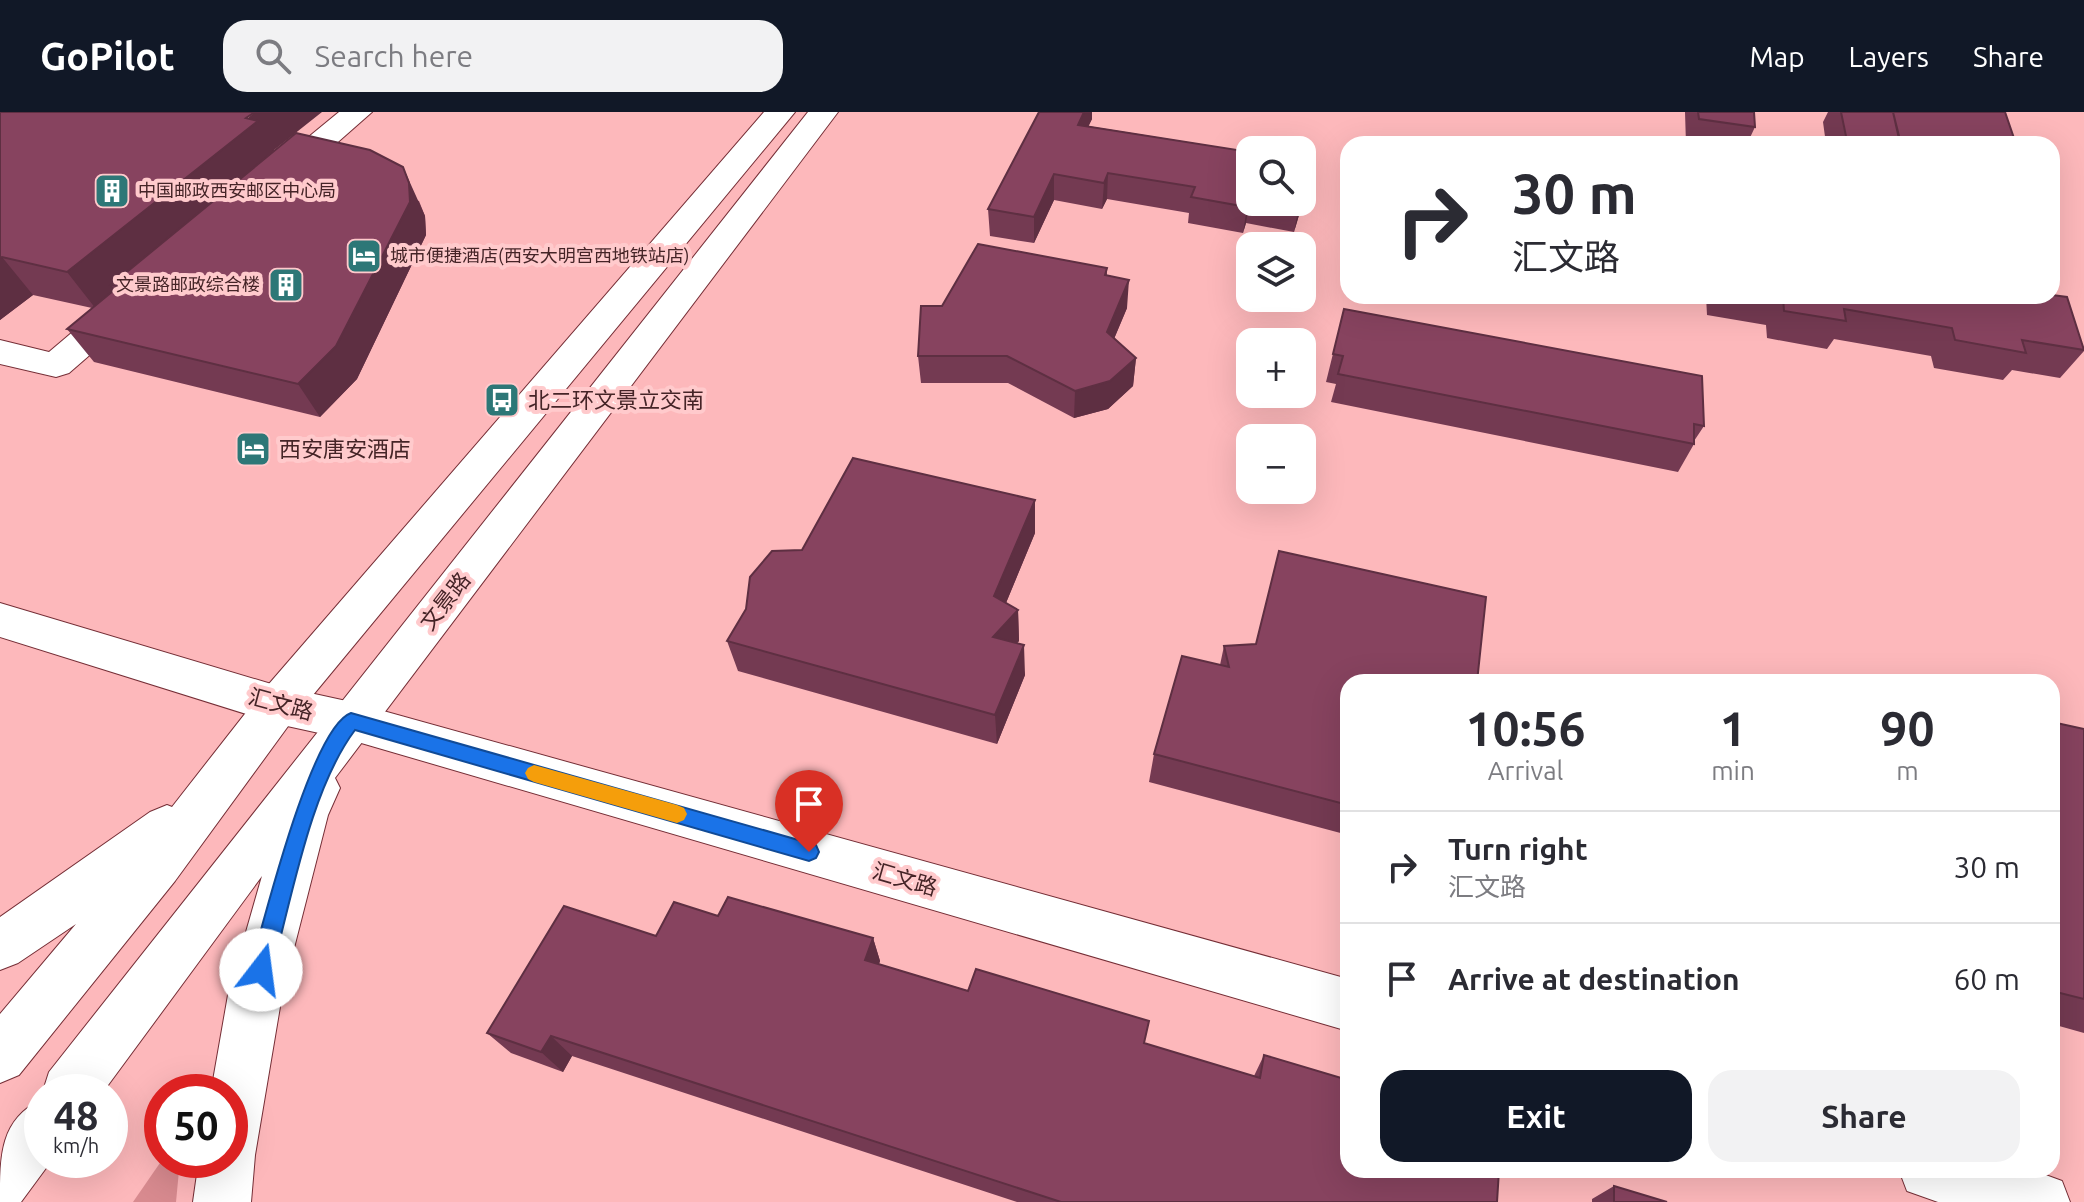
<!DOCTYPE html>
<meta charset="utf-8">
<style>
body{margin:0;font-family:Ubuntu,"Noto Sans SC",sans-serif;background:#f2f2f3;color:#2b2b33;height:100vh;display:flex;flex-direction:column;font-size:30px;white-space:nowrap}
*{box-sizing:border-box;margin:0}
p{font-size:26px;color:#7c7c81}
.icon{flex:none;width:44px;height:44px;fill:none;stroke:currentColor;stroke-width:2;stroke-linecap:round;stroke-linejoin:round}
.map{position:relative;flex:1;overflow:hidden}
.side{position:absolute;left:1340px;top:562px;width:720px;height:504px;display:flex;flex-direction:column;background:#fff;border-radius:24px;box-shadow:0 8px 32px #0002}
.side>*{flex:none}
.banner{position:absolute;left:1340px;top:24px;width:720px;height:168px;border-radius:24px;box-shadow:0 8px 32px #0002;background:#fff;color:#2b2b33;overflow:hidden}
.fabs{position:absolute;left:1236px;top:24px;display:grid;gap:16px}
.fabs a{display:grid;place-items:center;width:80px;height:80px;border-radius:16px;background:#fff;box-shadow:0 8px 32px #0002;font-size:40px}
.speed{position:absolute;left:24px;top:962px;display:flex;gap:16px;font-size:40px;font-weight:700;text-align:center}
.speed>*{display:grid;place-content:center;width:104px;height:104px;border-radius:50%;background:#fff;box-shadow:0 8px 32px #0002;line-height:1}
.speed small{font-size:20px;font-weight:400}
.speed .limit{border:12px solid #d22;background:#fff;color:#111}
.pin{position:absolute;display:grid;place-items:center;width:68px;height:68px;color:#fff;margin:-82px -34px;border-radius:50% 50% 50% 0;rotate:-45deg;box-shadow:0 0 8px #0007}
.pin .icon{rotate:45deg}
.me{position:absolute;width:88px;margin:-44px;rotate:15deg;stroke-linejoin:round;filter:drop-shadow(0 0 6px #0008)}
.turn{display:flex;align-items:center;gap:28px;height:168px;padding:0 40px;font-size:36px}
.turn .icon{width:104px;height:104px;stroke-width:2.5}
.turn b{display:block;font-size:56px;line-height:68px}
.eta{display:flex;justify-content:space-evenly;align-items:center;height:136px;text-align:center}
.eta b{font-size:48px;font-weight:700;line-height:56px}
.cta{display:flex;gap:16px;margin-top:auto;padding:16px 40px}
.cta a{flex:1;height:92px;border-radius:24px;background:#111827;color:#fff;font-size:32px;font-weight:700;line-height:92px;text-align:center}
.cta a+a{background:#f2f2f3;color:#2b2b33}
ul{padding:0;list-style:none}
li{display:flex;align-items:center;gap:24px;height:112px;padding:0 40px;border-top:2px solid #e1e1e2}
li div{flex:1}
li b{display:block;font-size:30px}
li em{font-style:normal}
header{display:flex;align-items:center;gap:48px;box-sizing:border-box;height:112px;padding:0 40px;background:#111827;color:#fff}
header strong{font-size:38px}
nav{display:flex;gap:44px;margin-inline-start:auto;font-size:28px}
.search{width:560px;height:72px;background:#f2f2f3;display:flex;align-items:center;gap:20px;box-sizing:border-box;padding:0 28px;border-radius:24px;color:#7c7c81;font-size:30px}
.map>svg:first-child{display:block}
.green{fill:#d88a8f}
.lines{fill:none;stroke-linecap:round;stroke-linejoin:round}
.minor-casing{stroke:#752e36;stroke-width:2}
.major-casing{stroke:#752e36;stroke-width:2}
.minor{fill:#fff;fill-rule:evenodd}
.major{fill:#fff;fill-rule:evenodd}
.wall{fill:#743a52}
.shaded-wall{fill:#5e2f42}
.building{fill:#87435f;stroke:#5e2f42;stroke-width:2}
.route{fill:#1a73e8;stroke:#114b97;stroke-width:2}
.slow{fill:#f59e0b}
.labels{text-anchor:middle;stroke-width:8;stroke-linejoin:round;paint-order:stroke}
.far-poi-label{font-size:18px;fill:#452427;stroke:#ffcacc;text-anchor:start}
.poi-label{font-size:22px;fill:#452427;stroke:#ffcacc;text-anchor:start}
.street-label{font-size:22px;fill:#452427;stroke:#ffcacc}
</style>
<header>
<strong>GoPilot</strong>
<div class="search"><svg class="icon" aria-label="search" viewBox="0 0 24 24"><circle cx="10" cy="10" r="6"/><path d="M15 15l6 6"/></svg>Search here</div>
<nav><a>Map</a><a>Layers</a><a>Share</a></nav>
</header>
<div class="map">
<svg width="2084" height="1090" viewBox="0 0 2084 1090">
<rect width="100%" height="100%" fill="#fdb8bb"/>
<!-- green -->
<path class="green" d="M162,1048H180L176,1090H133Z"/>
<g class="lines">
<defs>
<path id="minor" d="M339,0H372L288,74L277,76L266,74L262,67L266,60Z
M126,182L138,185L143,193L138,201L69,261L56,265L0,252V228L49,240L114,185Z
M0,491L278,574L351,590L1348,867V919L351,628L278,612L0,525Z
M1899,1058H2032L2062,1069L2070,1090H1938L1907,1079Z"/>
<path id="major" d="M764,0H795L294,606L175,769L19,963L0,971V902L76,812L18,851L0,858V805L150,700L167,693L172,695L262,580Z
M808,0H838L335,666L340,676L328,703L282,883L255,1043L251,1090H193L199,1048H230V980H211L228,883L262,764L103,980L42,982L49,960Z
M42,987V1048H52L21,1090H0C0,1042 0,1008 42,987Z"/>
</defs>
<!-- minor casing -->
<use href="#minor" class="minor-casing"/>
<!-- major casing -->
<use href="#major" class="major-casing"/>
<!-- minor -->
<use href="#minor" class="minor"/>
<!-- major -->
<use href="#major" class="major"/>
</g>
<!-- wall -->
<path class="wall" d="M0,0L274,38L419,89L425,104L426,123L357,267L320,305L94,250L67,217L92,196L33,183L0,208Z
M1039,0H1092V7L1088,14L1250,40V90H1302L1307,76L1294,120L1246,111L1243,121L1188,111L1189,101L1107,87L1102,97L1054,88L1034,131L990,124L988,97Z
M1685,0H1754L1755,15L1747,32H1686Z
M1828,0H2005L2016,32H1826L1823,10Z
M1107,156V163L1127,196L1114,227L1136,246L1133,274L1108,297L1074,306L1008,271H921L918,244L942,194Z
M1706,184H2052L2084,236V239L2060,266L2012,258L2003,268L1934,256L1931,244L1834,227L1827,237L1767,226L1766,213L1707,203Z
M1344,197L1704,314L1694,329V332L1678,360L1331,290L1336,272L1326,270Z
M1035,421L1006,491L1018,498L1019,529L1017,531L1025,563L997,632L738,559L727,529L802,438Z
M1256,532L1348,570V723L1149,670L1154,642L1220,553L1224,534Z
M2052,610L2084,617V921L2052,912Z
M718,804L873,826L880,849L879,852L1254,964L1264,943L1497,1090H1017L572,944L563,960L511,941L487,921L656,824Z
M1614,1074L1667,1090H1592V1087Z"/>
<!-- shaded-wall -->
<path class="shaded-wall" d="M255,0H322L274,38L119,174L111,173L117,180L96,197L67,160Z
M1084,0H1092V7L1077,39L1078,13Z
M1312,50L1307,76L1294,120L1299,93L1300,90H1302V84Z
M403,55L425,104L426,123L357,267L320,305L298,272Z
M1108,61L1107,87L1102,97L1104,71Z
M1054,62V88L1034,131V105Z
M1250,87L1246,111L1243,121L1247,95Z
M2,145L33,183L0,208V146Z
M1129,168L1127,196L1105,248L1107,220Z
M1136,246L1133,274L1108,297L1074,306L1075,279Z
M1035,388V421L996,515L994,484Z
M1018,498L1019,529L995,555L993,525Z
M1024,533L1025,563L997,632L995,603Z
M873,826L880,849L872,870L865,848Z
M551,924L572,944L563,960L541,940Z"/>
<!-- building -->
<path class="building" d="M0,0H255L246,6L258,9L67,160L2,145L0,146Z
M1039,0H1084L1078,13L1250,40V87L1247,95L1191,85L1195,75L1108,61L1104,71L1054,62L1034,105L988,97Z
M1698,0H1754L1755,15L1699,7Z
M1841,0H1893L1901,32H1864L1847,29Z
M1893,0H2005L2016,32H1909L1900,31Z
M296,21L370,38L403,55L409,71L410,90L336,234L298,272L67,217L119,174L111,173Z
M1302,49L1312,50L1302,84Z
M1281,90H1300L1299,93Z
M978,132L1107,156L1105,163L1129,168L1107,220L1136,246L1110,269L1075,279L1007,244H918L921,194H942Z
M2052,183L2067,185L2084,238L2022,228L2026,241L1955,228L1952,216L1844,197L1846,209L1784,199L1783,185L1775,184H2052Z
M1344,197L1702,264L1704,314L1694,312V332L1338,262L1343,244L1333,242Z
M853,346L1035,388L994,484L1018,498L993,525L1024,533L995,603L727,529L746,497L750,465L772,439L802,438Z
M1279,439L1486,485L1477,570H1348V693L1154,642L1182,544L1229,555L1224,534L1256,532Z
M2052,610L2084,617V887L2052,879Z
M728,785L873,826L865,848L968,879L976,857L1149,909L1144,931L1260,966L1264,943L1348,968V1058H1499L1497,1090H1061L551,924L541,940L487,921L564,794L656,824L674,790L718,804Z
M1614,1074L1667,1090H1614Z"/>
<!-- route -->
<path class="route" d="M351,601L809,731L816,733L819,740L816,746L809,749L355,618C310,678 292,786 272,858L269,866L261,869L254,866L250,858C263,813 311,615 351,601Z"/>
<!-- slow -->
<path class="slow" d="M534,653L677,693L684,696L687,702L684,708L677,711L534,670L528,667L525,661L528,656Z"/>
<!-- icons -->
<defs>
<symbol id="building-square" viewBox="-11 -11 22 22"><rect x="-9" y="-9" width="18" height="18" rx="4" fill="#2d7777" stroke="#ffcacc"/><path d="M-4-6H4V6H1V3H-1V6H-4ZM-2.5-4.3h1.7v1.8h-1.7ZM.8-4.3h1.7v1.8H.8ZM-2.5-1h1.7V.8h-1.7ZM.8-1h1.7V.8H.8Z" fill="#fff"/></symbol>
<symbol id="hotel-square" viewBox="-11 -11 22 22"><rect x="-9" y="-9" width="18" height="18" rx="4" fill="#2d7777" stroke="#ffcacc"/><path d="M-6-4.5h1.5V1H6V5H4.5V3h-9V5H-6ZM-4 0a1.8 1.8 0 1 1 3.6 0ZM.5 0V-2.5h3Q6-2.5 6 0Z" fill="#fff"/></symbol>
<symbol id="bus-square" viewBox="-11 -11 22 22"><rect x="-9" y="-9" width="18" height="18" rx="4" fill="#2d7777" stroke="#ffcacc"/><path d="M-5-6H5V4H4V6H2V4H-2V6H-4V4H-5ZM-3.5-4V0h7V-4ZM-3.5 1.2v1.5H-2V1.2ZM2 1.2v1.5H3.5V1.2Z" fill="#fff"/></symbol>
</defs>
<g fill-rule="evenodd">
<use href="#building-square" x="92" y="59" width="40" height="40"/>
<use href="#hotel-square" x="344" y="124" width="40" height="40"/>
<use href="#building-square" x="266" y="153" width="40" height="40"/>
<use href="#bus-square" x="482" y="268" width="40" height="40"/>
<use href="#hotel-square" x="233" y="317" width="40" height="40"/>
</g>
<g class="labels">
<!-- far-poi labels -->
<g class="far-poi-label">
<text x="138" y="85">中国邮政西安邮区中心局</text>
<text x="390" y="150">城市便捷酒店(西安大明宫西地铁站店)</text>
<text x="260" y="179" text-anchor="end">文景路邮政综合楼</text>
</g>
<!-- poi labels -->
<g class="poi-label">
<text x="528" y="296">北二环文景立交南</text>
<text x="279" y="345">西安唐安酒店</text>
</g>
<!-- street labels -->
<g class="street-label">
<text transform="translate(445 489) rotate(-52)" y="8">文景路</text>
<text transform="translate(281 592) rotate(15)" y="8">汇文路</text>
<text transform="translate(905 767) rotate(16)" y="8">汇文路</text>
</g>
</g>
</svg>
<div class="fabs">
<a><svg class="icon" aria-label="search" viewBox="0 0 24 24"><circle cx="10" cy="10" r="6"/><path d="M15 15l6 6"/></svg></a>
<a><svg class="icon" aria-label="layers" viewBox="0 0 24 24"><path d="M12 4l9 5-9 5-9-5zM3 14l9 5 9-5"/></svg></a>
<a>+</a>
<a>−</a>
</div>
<div class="speed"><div>48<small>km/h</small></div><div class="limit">50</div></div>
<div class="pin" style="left:809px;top:740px;background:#d93025"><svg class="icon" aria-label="arrive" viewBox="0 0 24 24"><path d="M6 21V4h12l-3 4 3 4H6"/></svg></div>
<svg class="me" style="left:261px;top:858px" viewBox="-20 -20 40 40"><circle r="19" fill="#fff"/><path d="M0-13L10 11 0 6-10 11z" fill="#1a73e8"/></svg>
<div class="banner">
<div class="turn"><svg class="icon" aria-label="right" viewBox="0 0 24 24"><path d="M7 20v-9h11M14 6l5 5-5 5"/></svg><div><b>30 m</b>汇文路</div></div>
</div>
<section class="side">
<div class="eta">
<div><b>10:56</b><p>Arrival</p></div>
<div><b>1</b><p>min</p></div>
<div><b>90</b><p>m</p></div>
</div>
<ul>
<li><svg class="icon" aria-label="right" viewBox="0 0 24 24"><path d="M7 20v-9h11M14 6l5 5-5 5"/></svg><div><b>Turn right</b><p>汇文路</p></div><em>30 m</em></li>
<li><svg class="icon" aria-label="arrive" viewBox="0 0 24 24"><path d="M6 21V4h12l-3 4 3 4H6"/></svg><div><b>Arrive at destination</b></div><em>60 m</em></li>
</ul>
<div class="cta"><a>Exit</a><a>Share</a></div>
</section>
</div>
